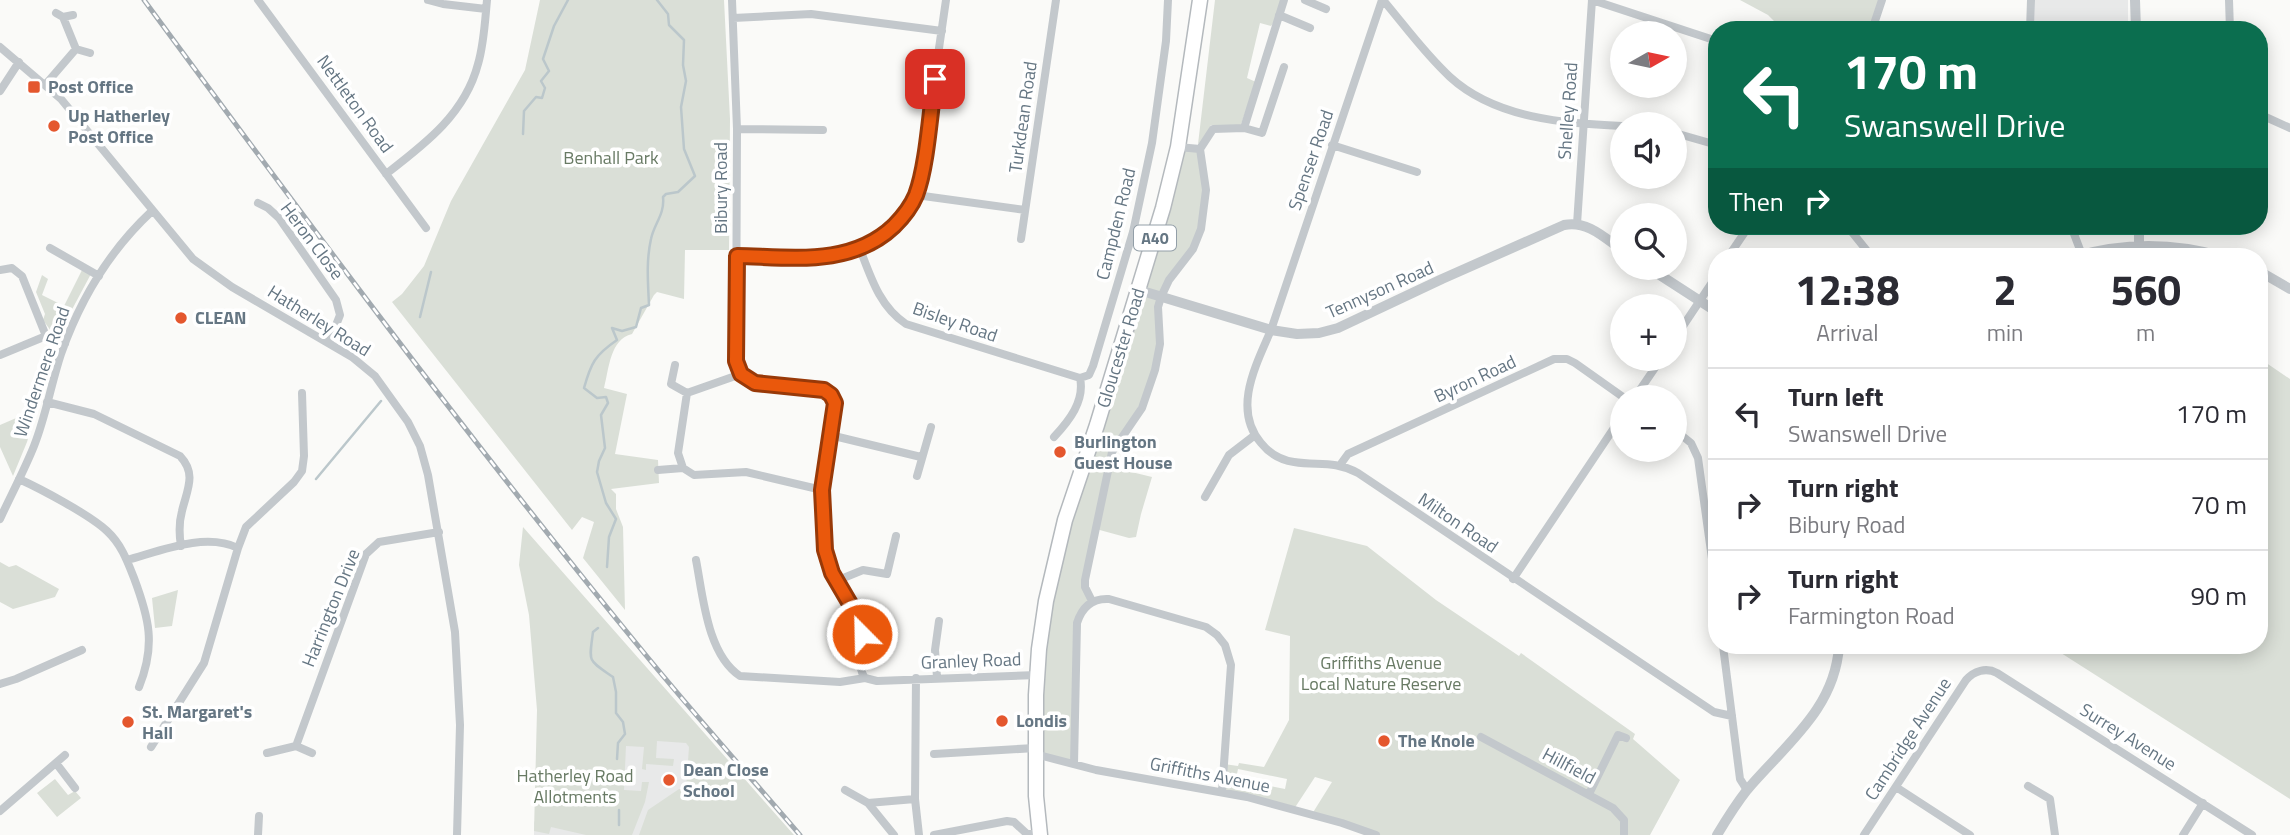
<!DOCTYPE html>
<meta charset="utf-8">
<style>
body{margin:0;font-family:"Titillium Web",sans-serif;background:#f2f2f3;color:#2b2b33;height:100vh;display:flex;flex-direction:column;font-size:26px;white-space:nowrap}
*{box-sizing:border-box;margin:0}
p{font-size:23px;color:#7c7c81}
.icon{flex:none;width:38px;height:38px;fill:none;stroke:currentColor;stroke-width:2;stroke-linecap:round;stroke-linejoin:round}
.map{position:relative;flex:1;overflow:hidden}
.side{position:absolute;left:1708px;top:248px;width:560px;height:406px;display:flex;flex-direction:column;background:#fff;border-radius:28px;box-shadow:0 4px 18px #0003}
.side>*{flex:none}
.banner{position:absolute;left:1708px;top:21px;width:560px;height:214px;border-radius:28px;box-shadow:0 4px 18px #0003;background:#0b6e4f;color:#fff;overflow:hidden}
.needle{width:46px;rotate:81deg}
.tools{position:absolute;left:1610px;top:21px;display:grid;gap:14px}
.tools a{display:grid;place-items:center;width:77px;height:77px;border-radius:50%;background:#fff;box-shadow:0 4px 18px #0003;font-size:35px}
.pin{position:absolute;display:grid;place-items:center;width:60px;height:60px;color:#fff;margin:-30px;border-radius:14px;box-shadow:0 4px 10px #0006}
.me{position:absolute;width:77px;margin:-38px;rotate:337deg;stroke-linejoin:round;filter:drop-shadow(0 0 5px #0008)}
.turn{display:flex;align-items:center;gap:24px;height:147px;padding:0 21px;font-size:32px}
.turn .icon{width:91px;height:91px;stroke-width:2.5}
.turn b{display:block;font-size:49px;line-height:60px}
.then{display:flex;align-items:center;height:66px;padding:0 21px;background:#0003;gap:14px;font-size:26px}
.eta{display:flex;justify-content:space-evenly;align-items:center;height:119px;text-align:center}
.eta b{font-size:42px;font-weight:700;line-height:49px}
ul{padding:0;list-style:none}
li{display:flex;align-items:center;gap:21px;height:91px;padding:0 21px;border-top:2px solid #e1e1e2}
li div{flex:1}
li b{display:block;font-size:26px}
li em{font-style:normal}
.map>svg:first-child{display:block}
.built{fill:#e8e9e9}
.green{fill:#dadfd7;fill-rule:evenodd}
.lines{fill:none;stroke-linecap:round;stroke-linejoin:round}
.stream{stroke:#bbc7cb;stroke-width:2.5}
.trunk-casing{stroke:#b4b9bd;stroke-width:17}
.minor{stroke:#c3c8cc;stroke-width:8}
.tertiary{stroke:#c3c8cc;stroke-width:10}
.trunk{stroke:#fff;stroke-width:14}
.rail-casing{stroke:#a2aab0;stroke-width:5}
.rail{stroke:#fff;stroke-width:2.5;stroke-dasharray:8;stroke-linecap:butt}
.route-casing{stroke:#983908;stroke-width:18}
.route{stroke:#ea580c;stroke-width:12}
.poi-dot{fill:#e4572e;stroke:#fff;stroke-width:2.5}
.labels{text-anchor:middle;stroke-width:7;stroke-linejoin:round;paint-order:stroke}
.shield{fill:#fff;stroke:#939fa8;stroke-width:2}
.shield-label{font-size:16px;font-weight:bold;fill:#657683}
.poi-label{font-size:18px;font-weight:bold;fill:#657683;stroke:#fff;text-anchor:start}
.street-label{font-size:18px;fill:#657683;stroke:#fff}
.park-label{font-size:18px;fill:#687a64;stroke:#fff}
</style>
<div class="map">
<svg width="2290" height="835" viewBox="0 0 2290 835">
<rect width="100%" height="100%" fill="#fafaf8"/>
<!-- built -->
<path class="built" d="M2035,0H2128V30H2034Z
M677,720L770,835H534V822L609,739Z"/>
<!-- green -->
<path class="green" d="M540,0H724L730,119L729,250H685L684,299L657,292L654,295L632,334C610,339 609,369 604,388L627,394L615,454L658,460L659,483L611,489L616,494V509L623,527L625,610L583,558L594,522L582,517L572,530L392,302L402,294L424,266L451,201L525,70Z
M1215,0H1282L1275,21L1271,26L1260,23L1247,78L1256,82L1240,127L1211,125L1201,143L1198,144Z
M1740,0H1882L1872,30H1783L1768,15Z
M1178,147L1200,149L1206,190L1201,229L1161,297V332L1151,385L1112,452L1111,467L1152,477L1141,514L1136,537L1129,538L1096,529L1085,580L1092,601L1081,612L1074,764L1035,754L1046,601Z
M84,266L92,272L60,332L51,331L43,320L45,314L36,292L42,275L48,279L42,295L64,306Z
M2259,358L2290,379V799L2050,646H2259Z
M37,409L27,442L13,476L0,447V425Z
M523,527L794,835H639L648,810L679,789H686L689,747L686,743L657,741L656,758L674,759L673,766L646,764V770L642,769L644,747L626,746L624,790L641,791L642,782H649L645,802L632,835H586L551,827L549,834L534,831L537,710L529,615L519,565Z
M1294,528L1367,546L1436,600L1519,656L1521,653L1635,734L1633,739L1680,780L1650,835H1376L1312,814L1332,782L1315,777L1294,809L1222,792L1224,764L1238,766L1239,763L1264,767L1289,720L1290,636L1265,630ZM1238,769L1287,779L1285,789L1236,779Z
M0,562L9,567L16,565L59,589L55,597L13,609L0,602Z
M178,590L172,626L155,628L152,598Z
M55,779L68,795L75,791L81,798L57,817L37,793Z"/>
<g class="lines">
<!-- stream -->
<path class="stream" d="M523,134L524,111L536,97L542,98L545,88L541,81L549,71L543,59L554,26L568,0
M420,317L431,272
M316,479L381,401
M607,567L609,537L616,519L606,503L597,472L599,461L605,448L601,415L608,403L606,397L597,398L584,388C591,363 595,355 617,340L612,328L622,331L636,327L641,308L649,305C648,283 646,261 651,239C654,224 665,214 663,197L666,194L678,192L695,176L684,149L681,107L686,81L683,65L684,40L669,25L668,14L657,0
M598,628L593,632C589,663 587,659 613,677L616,692V713L623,722L625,734L618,743L617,759
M619,825V810"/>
<defs>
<path id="trunk" d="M1040,835L1036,796V695L1039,649L1046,601L1065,520L1097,425L1163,208L1178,147L1200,0"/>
</defs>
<!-- trunk casing -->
<use href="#trunk" class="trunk-casing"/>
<!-- minor -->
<path class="minor" d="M258,0L426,228
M428,0L443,4L486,9
M732,0L737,129L736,361L741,374
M1305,0L1326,9
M1382,0L1271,330C1256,365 1232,409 1261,443C1269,453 1281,460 1294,462C1318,466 1333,460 1358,473L1714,712L1732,716
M1383,0C1405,26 1425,54 1450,77C1496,119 1564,123 1622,126
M1592,0L1717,41
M2229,0L2230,30
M56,13L63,17L73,15
M1279,15L1310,28
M63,17L76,49L90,53
M733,18L811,14L942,31
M1872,30L1882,0
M2030,30L2031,0
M0,47L61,99L193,259L232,287L352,357L375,376L408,422L420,446L428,475L455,632L460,725L457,835
M45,85L76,49
M0,91L19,62
M2259,114L2290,128
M1244,128L1262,133L1284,67
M737,129L823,130
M1675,133L1717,145
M1332,145L1417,172
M1178,147L1200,149
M1200,149L1213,129L1244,128L1284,0
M386,174C425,144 465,114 478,64C484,44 485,21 487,0
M916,195L1025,210
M258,203L268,208L279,218L336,300L340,315L329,343
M1577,224L1592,0
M1847,226L1872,257
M2071,226L2082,255
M1021,239L1056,0
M50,248L99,276
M860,249C871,278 880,307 906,324L1080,378
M737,256C807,258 891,269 919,186L946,0
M1728,257L1749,226
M0,270L12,268L22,276L46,336
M1675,338L1717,275
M0,355L46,336L65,344
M675,365L671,384L687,393L741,374
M741,374C764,395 817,376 834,399C839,417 826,449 824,468C820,494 821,522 824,548C828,578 853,598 860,626C865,642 855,665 865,678
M687,393L678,453L683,468L694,475L746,472L822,490
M1635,397L1661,359
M47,402L94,414L180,456C197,474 187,490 182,511C179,522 179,534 181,546
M1675,430L1691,443L1698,458L1717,595
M830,435L921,457
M1054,437C1069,421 1085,401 1080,378L1089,375L1093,366L1133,232L1152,143L1166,41L1168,0
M1340,465L1348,454L1554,359H1567L1575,363L1623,397
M658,470L683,468
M917,476L931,427
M19,479C41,489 90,515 107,531C121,544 127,560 134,578C149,618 156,645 139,687
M1205,497L1229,455L1255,435
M0,519C11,495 24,471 34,446C46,416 51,384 61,354C80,300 110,250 152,211
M127,560C160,551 205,532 238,548
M696,560C703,596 707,654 740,676L840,682L865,678L877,681L1037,675
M1513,579L1622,416
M836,581L863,570L887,574L896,536
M1092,601L1085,587V580L1112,452L1142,408L1155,370L1160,344L1158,307L1161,297L1169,280L1193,249L1201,229L1206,190L1200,149
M1723,646L1740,779L1747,790
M937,677L935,650L939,621
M916,678L915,799L919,835
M0,684L16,679L82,650
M1481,737L1613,808L1624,820V835
M296,746L366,554L379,542L439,532
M151,747L204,663L238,548L246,527L294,482L302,471L304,456L302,393
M267,753L296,746L312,753
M934,754L1035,748
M1035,754L1096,770L1247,797L1342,823L1376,835
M56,763L75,788
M1074,764L1077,623C1082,607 1092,598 1109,599L1206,627L1217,635L1225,645L1231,665L1222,792
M2028,786L2050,799L2055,835
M1896,787L1970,835
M845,790L868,803L894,835
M1589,794L1618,735L1626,738
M868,803L915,799
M0,811L65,755
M258,835L259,816
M934,835L1007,821L1014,822L1027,834H1039
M1864,835L1966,680C1974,671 1986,667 1997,673L2252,835
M2183,835L2203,803"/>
<!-- tertiary -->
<path class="tertiary" d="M2135,0L2136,30
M2139,226V245
M2073,257C2124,242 2173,242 2224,257
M1649,268L1717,312
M2259,271L2290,289
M1139,290L1271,330L1297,334L1319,333L1338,328L1442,279L1564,225C1587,220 1605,238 1622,250
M1717,835C1726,820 1736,804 1747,790C1785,745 1835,709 1839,646"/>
<!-- trunk -->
<use href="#trunk" class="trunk"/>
<defs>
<path id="rail" d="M144,0C305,219 468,438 640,648C692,712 747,773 800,835"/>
</defs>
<!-- rail casing -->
<use href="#rail" class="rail-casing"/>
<!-- rail -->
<use href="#rail" class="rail"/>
</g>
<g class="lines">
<defs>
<path id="route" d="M862,634L856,614L832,573L825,550L822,490L835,403L831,395L824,390L755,383L741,374L736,361L737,256C791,257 851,267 894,226C903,217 911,207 916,195C927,166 930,113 935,79"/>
</defs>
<!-- route casing -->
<use href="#route" class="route-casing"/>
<!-- route -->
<use href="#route" class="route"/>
</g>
<!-- markers -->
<g class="poi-dot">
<rect x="27" y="80" width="14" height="14" rx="3.5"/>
<circle cx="54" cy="126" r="7"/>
<circle cx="181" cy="318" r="7"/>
<circle cx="1060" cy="452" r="7"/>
<circle cx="1002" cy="721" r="7"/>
<circle cx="128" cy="722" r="7"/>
<circle cx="1384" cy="741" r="7"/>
<circle cx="669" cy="780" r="7"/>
</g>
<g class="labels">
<!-- shield labels -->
<rect class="shield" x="1134" y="225.5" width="42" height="25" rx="5"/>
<g class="shield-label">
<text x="1155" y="244">A40</text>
</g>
<!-- poi labels -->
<g class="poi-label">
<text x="48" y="93">Post Office</text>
<text x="68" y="122">Up Hatherley<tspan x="68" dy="21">Post Office</tspan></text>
<text x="195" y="324">CLEAN</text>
<text x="1074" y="448">Burlington<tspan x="1074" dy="21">Guest House</tspan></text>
<text x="142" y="718">St. Margaret's<tspan x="142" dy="21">Hall</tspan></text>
<text x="1016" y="727">Londis</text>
<text x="1398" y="747">The Knole</text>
<text x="683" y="776">Dean Close<tspan x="683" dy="21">School</tspan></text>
</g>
<!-- street labels -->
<g class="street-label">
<text transform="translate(355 104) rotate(54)" y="6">Nettleton Road</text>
<text transform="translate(1568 111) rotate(-86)" y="6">Shelley Road</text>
<text transform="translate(1023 117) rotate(-82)" y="6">Turkdean Road</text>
<text transform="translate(1311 160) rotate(-71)" y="6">Spenser Road</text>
<text transform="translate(721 188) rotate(-90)" y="6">Bibury Road</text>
<text transform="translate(1116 224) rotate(-76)" y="6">Campden Road</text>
<text transform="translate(312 241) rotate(53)" y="6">Heron Close</text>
<text transform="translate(1380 290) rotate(-24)" y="6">Tennyson Road</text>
<text transform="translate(319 321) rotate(32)" y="6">Hatherley Road</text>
<text transform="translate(955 322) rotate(19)" y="6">Bisley Road</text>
<text transform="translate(1121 348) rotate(-73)" y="6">Gloucester Road</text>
<text transform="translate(42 372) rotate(-71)" y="6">Windermere Road</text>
<text transform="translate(1475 379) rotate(-25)" y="6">Byron Road</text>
<text transform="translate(1458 523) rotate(34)" y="6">Milton Road</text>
<text transform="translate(331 608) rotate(-68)" y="6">Harrington Drive</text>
<text transform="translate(971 661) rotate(-2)" y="6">Granley Road</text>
<text transform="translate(2128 737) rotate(32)" y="6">Surrey Avenue</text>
<text transform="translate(1908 739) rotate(-57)" y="6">Cambridge Avenue</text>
<text transform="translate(1569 766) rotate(28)" y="6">Hillfield</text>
<text transform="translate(1210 775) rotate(11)" y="6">Griffiths Avenue</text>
</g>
<!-- park labels -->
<g class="park-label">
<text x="611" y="164">Benhall Park</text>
<text x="1381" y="669">Griffiths Avenue<tspan x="1381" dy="21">Local Nature Reserve</tspan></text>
<text x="575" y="782">Hatherley Road<tspan x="575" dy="21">Allotments</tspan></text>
</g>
</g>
</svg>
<div class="tools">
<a><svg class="needle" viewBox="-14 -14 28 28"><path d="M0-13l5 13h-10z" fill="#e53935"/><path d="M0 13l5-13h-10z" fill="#7c7c81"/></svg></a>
<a><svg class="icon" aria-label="sound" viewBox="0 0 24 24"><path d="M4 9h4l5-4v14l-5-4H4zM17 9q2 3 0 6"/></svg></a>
<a><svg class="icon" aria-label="search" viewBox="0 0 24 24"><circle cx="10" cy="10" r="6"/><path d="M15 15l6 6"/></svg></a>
<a>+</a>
<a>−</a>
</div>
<div class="pin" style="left:935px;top:79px;background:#d93025"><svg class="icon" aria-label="arrive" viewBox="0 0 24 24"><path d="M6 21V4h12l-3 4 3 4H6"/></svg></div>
<svg class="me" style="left:862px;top:634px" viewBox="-20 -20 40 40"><circle r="17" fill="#ea580c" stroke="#fff" stroke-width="3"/><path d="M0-11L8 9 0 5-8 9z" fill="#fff"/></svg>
<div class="banner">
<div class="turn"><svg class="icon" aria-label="left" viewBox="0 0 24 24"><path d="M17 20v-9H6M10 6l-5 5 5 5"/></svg><div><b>170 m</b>Swanswell Drive</div></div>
<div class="then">Then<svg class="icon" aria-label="right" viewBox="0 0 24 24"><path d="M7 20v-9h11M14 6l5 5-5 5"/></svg></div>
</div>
<section class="side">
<div class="eta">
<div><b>12:38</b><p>Arrival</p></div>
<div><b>2</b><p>min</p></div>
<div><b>560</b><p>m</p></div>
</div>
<ul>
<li><svg class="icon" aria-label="left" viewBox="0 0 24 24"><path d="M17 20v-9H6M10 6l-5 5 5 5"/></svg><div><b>Turn left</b><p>Swanswell Drive</p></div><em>170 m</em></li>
<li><svg class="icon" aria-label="right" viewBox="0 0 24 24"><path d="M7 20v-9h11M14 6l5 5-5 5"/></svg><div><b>Turn right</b><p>Bibury Road</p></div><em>70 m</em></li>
<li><svg class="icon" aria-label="right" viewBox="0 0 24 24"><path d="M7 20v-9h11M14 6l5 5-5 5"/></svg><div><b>Turn right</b><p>Farmington Road</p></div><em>90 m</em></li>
</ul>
</section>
</div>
